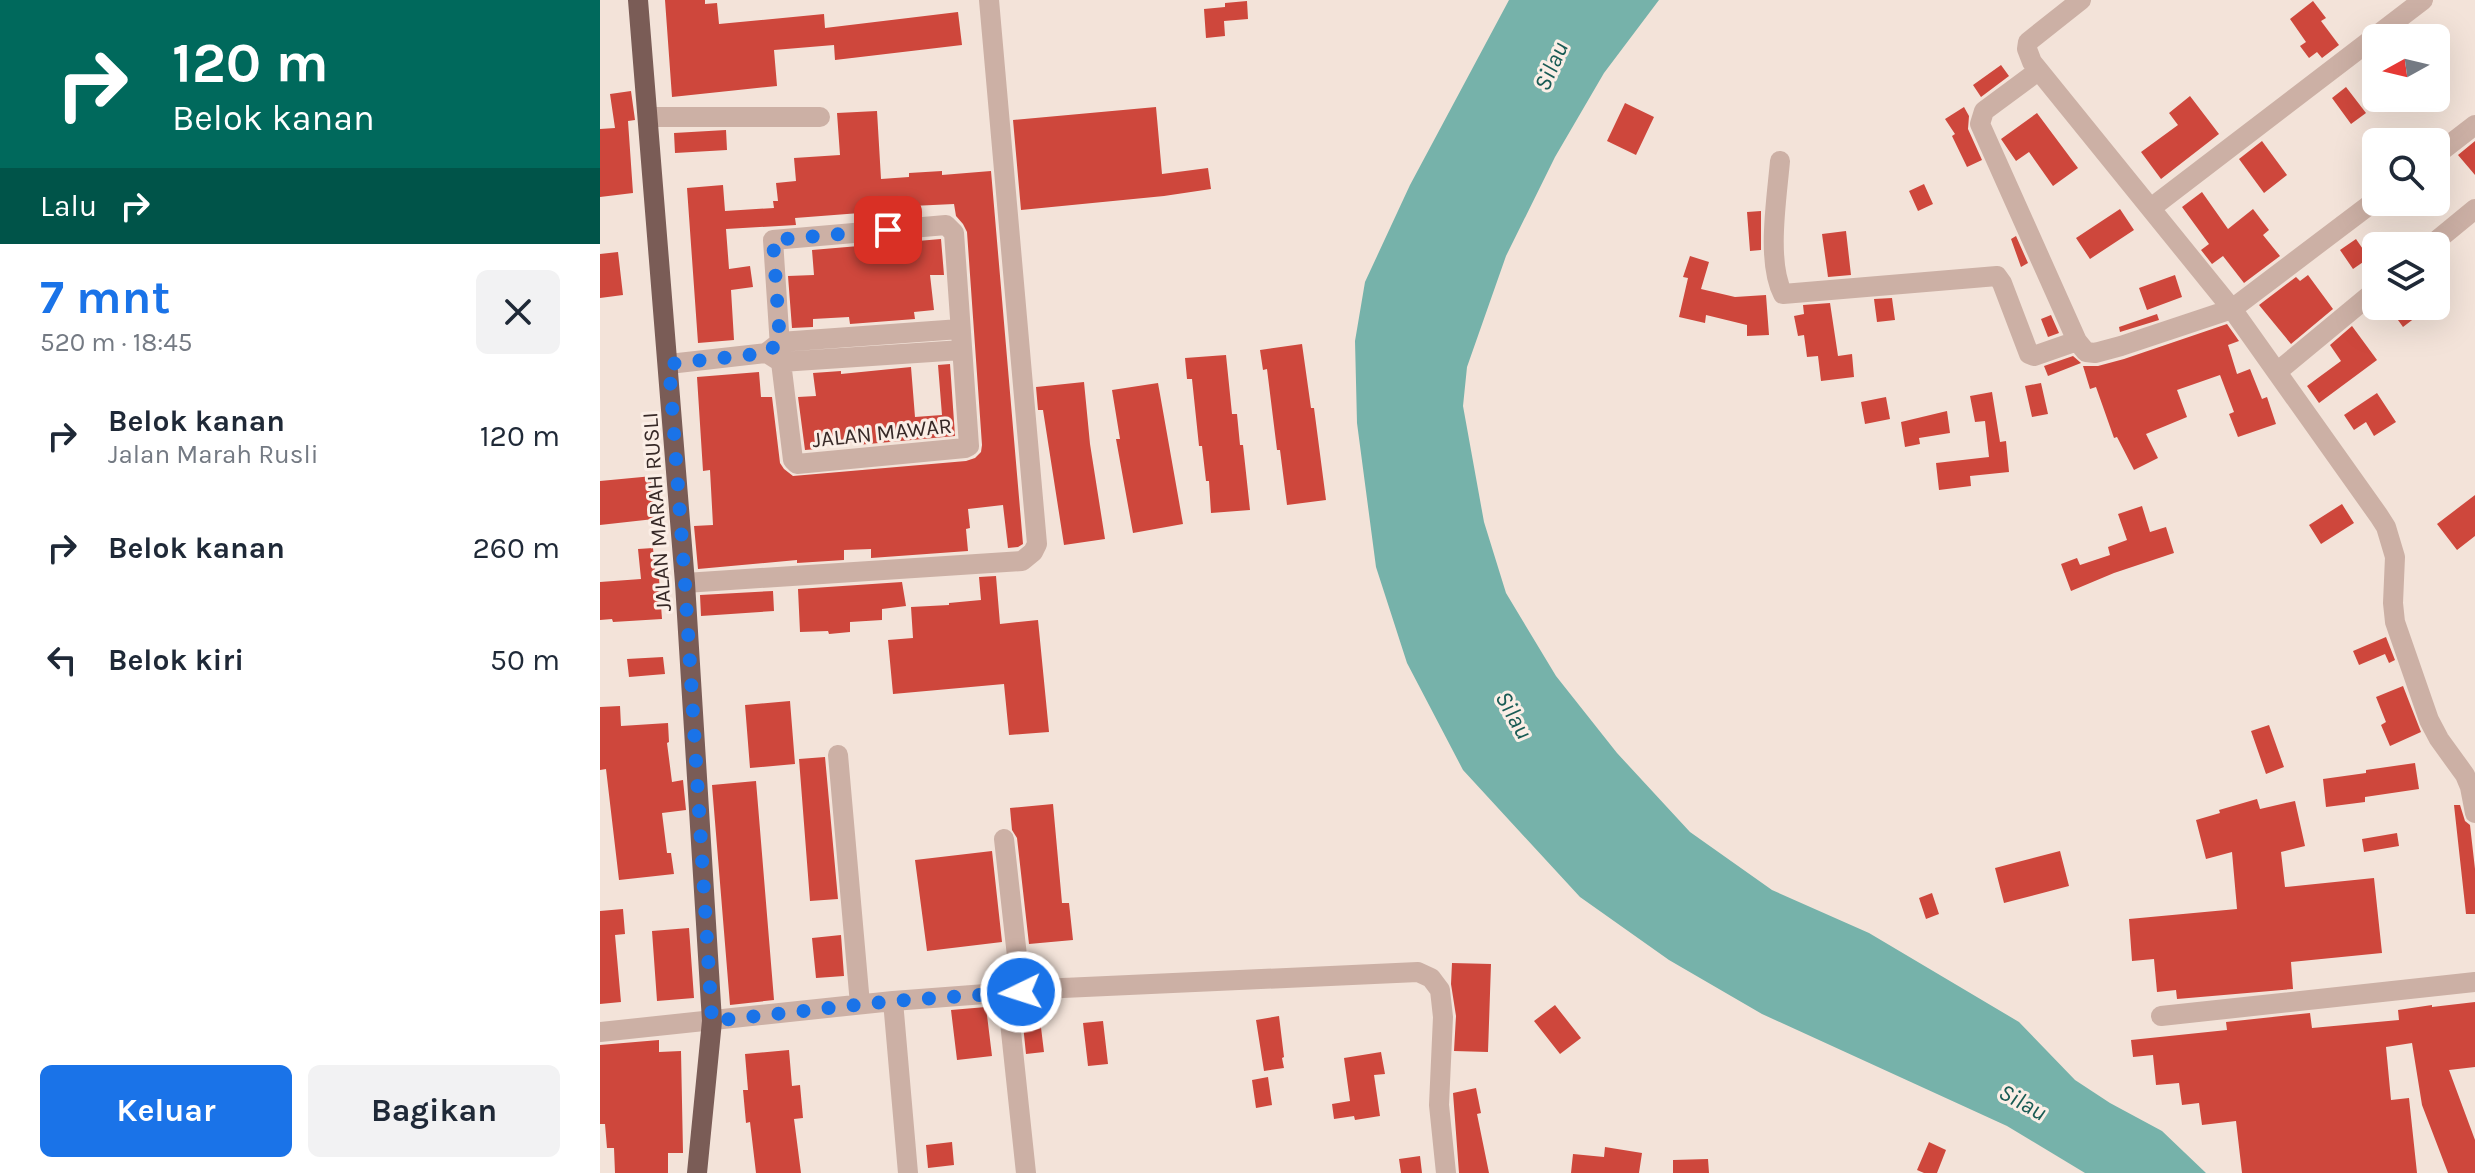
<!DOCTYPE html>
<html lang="id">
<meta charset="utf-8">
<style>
body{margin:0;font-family:Karla,sans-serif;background:#f2f2f3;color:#1f2937;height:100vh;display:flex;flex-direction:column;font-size:30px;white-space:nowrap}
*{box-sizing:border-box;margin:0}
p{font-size:26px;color:#747a83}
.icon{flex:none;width:44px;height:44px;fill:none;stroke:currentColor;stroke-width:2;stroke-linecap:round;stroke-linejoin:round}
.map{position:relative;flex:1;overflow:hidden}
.sheet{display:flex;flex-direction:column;background:#fff;width:600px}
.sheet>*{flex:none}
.top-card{background:#00695c;color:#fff;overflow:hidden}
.needle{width:52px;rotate:262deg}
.fabs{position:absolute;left:1762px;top:24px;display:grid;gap:16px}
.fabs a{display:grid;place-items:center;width:88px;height:88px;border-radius:12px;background:#fff;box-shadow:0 8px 32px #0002;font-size:40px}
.pin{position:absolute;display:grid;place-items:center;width:68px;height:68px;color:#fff;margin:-34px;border-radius:16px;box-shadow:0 4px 12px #0006}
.me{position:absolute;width:88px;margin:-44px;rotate:266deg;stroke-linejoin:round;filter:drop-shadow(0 0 6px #0008)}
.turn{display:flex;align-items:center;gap:28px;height:168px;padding:0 40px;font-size:36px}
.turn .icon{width:104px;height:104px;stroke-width:2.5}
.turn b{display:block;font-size:56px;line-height:68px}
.then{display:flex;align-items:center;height:76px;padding:0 40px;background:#0003;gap:16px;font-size:30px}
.round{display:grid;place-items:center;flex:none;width:84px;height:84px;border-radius:12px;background:#f2f2f3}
.summary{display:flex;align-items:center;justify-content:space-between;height:136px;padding:0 40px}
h1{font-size:48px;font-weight:700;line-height:60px;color:#1a73e8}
.primary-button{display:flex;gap:16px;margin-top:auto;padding:16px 40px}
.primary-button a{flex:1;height:92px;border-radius:12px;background:#1a73e8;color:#fff;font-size:32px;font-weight:700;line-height:92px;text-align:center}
.primary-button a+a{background:#f2f2f3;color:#1f2937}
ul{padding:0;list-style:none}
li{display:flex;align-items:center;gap:24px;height:112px;padding:0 40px}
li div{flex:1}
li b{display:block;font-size:30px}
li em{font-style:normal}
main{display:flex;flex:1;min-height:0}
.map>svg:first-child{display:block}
.water{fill:#76b2aa}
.building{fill:#ce473c}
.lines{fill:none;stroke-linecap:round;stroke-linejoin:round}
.minor{stroke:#ccb0a5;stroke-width:20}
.major{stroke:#7a5c56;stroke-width:20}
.route{stroke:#1a73e8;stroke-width:14;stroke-dasharray:0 25.2}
.labels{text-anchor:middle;stroke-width:6;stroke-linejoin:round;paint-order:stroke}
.street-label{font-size:22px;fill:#372927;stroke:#fbeee6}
.water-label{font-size:24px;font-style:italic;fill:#195b54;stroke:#fbeee6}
</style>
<main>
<section class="sheet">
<div class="top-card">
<div class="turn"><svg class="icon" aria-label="right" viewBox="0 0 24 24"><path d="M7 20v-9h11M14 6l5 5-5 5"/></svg><div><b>120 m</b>Belok kanan</div></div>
<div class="then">Lalu<svg class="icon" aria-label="right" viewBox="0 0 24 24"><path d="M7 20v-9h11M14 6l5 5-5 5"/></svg></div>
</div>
<div class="summary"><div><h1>7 mnt</h1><p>520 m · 18:45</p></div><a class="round"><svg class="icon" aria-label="close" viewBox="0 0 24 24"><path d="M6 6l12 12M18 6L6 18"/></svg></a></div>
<ul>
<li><svg class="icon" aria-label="right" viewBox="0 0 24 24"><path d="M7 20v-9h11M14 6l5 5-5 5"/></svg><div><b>Belok kanan</b><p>Jalan Marah Rusli</p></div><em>120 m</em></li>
<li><svg class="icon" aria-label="right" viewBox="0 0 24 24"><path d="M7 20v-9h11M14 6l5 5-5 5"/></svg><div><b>Belok kanan</b></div><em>260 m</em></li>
<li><svg class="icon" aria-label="left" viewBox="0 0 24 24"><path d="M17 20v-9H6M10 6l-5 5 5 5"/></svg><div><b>Belok kiri</b></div><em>50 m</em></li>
</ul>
<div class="primary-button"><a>Keluar</a><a>Bagikan</a></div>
</section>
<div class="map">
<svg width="1875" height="1173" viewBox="0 0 1875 1173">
<rect width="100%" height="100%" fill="#f3e3d9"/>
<!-- water -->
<path class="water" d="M909,0H1059L1004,73L955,157L906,256L867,367L863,406L884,522L906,593L956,676L1017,753L1090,832L1172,890L1269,933L1419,1022L1475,1080L1510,1103L1562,1131L1606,1173H1485L1407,1126L1162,1014L1069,960L980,897L863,770L807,663L776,567L757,423L755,341L765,282L810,185Z"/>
<!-- building -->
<path class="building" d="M65,0H105V4L117,3L119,24L224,14L225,28L358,12L362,45L235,60L234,45L174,50L177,86L72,97Z
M647,1L648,19L624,21L625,36L606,38L604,9L625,7V3Z
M1713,1L1726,18L1721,21L1739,45L1722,58L1717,52L1709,58L1700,46L1706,42L1690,19Z
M1401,65L1409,76L1381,97L1373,85Z
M1746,87L1766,113L1751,124L1732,98Z
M31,91L35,120L28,121L33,193L0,197V129L15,128L10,94Z
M1590,96L1619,134L1561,179L1541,152L1578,125L1569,113Z
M1025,103L1054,117L1036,155L1007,141Z
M556,107L562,174L608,168L611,189L564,196L421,210L413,120Z
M1364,107L1369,116L1368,129L1382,160L1367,167L1352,136L1355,134L1345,119Z
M277,111L281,179L309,177V173L342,171V175L391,171L423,544L418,547L408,548L403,505L368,509L370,528L366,529L368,551L271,558V549L244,550V560L197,563V560L98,569L94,526L113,525L110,470L103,471L97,377L159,372L161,397H172L180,463L184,469L193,476L366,461L375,458L381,452L382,445L367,232L363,224L356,216L354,204L312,206V209L195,218L196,225L126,229L129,269L150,266L153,287L131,290L134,340L98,343L87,188L123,185L125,211L174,208L173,201H178L176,183L196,181L194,158L240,155L237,113Z
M1437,113L1478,168L1453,186L1429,152L1416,161L1401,139Z
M126,130L127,150L75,153L74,133Z
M1662,141L1687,175L1664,193L1639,159Z
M1875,141V175L1858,155Z
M1324,184L1333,204L1318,211L1309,191Z
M1602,192L1628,229L1653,209L1669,230L1663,235L1680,256L1644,283L1623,256L1612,264L1601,250L1609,244L1582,207Z
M1520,209L1534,230L1490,259L1476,238Z
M1161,211V250L1150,251L1147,212Z
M1246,231L1251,275L1228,277L1222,234Z
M1416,236L1428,263L1421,267L1411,239Z
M341,239L344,275H330L334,310L314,312L315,319L250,324L249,317L213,319V327L192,328L188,276L214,275L212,250Z
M1756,239L1769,258L1753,269L1740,250Z
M18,252L23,295L0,298V254Z
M1090,256L1109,262L1101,289L1135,297L1166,295L1169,335L1147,336V325L1106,315L1105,323L1079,317L1088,278L1083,277Z
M1575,275L1582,297L1547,310L1539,288Z
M1708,275L1733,309L1691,344L1659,305L1696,277L1700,281Z
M1292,298L1295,320L1277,322L1274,299Z
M1230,303L1238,356L1252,354L1254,377L1221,381L1218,356L1207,357L1204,335L1198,336L1194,316L1204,314L1203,305Z
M1788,306H1814L1820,314L1803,327Z
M1557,314L1559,320L1520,332L1519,327Z
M1451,315L1459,333L1448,337L1441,319Z
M1627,324L1639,341L1628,345L1637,374L1650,369L1662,399L1667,397L1676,424L1638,437L1629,414L1634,412L1620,375L1577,390L1587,417L1546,434L1558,458L1534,470L1517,437L1514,438L1496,387L1490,389L1483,366H1498L1524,359Z
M1752,326L1777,360L1719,403L1707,386L1741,361L1730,345Z
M702,344L711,408H714L726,500L687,505L680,450H677L667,369L663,370L660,350Z
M626,355L632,414H637L640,445H643L650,510L611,513L609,481H606L602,446H599L592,379H587L585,358Z
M1473,356L1481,363L1448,376L1444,366Z
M350,364L355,436L257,445L256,442L217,445V449L205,450L198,397L216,396L213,373L241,371V374L311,367L315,417L342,415L338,365Z
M484,382L490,444L505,539L464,545L443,410H438L436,387Z
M558,383L583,524L533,533L516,439H520L512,390Z
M1441,383L1448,414L1432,417L1425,386Z
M1392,392L1400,442L1406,441L1409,472L1370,476L1371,486L1339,490L1336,463L1389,457L1385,421L1375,422L1370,396Z
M1777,393L1796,422L1774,436L1766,422L1754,430L1744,415Z
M1286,397L1290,419L1265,424L1261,402Z
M1347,411L1350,433L1319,438L1320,444L1305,447L1301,422Z
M53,476L54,519L0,525V481Z
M1875,495V536L1857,550L1837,524Z
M1742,504L1754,523L1721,544L1709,525Z
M1542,506L1550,532L1566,527L1574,553L1514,573L1471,591L1461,564L1477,558L1480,565L1510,555L1508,547L1527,540L1518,514Z
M53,548L56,578H59L62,619L13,622L12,619L0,620V582L41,579L38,549Z
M396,576L400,624L438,620L449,732L409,735L404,684L293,694L288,640L313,638L311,607L349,605V603L381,600L379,577Z
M302,582L306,606L282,609V620L250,622V632L229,634L228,631L200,632L198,589Z
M173,591L174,611L101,616L100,595Z
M1786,637L1795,660L1789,663L1785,654L1759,665L1753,651Z
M63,657L65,674L29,677L27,659Z
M1803,686L1821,732L1790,746L1781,725L1786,722L1776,697Z
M190,701L195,764L150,768L145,705Z
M20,706L21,726L68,723L69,742L67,743L72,782L83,780L86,810L62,813L67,853H71L74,874L19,880L6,769L0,770V707Z
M1669,725L1684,767L1666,774L1651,731Z
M225,757L238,899L210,901L199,759Z
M1815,763L1819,789L1765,797V802L1726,807L1723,779L1766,773V770Z
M156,781L174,1000L130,1005L112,785Z
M1657,799L1660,809L1695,801L1705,846L1681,852L1685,887L1774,878L1782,953L1691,962L1693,989L1577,999L1576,990L1557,992L1554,959L1532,961L1529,919L1637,909L1632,852L1606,859L1596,820L1620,813L1619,810Z
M453,804L462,903H469L473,940L429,944L417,838L412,830L410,808Z
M1854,805H1860L1865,821L1870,825L1875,869V914H1866Z
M1797,833L1799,846L1764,852L1762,839Z
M392,851L402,942L327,951L315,860Z
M1460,851L1469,886L1404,903L1395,868Z
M1332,893L1339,914L1326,919L1319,898Z
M23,909L25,934L15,935L21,1002L0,1004V911Z
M89,928L94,998L57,1001L52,931Z
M241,935L244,976L216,978L212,938Z
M852,963L891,964L888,1052L854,1051L856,1016L851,984Z
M1875,1002V1067L1849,1070L1875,1140V1173H1848L1822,1105L1812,1043L1786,1047L1791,1100L1809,1098L1817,1173H1642L1636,1121L1602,1125L1599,1103L1582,1105L1579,1083L1556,1085L1553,1055L1533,1057L1531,1040L1627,1030L1626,1022L1710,1013L1712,1028L1799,1020L1798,1010L1832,1005V1007Z
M438,1003L444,1052L426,1054L421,1005Z
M955,1005L981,1038L960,1054L934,1021Z
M386,1007L392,1056L357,1060L351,1010Z
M679,1016L684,1057L682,1058L684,1068L664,1071L656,1020Z
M503,1021L508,1064L488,1066L483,1023Z
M59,1040V1052L81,1051L83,1153H68V1173H15L14,1148H7L5,1124H0V1045Z
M189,1050L192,1086L200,1085L203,1118L194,1119L201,1173H156L150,1122L146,1123L143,1090H148L145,1054Z
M781,1052L785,1074L774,1075L780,1116L755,1120L754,1116L734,1119L732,1104L750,1101L744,1058Z
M668,1077L672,1105L656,1108L652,1080Z
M876,1088L881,1113L877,1114L889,1173H859L853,1093Z
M352,1142L354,1165L328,1168L326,1145Z
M1329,1142L1346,1150L1337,1173H1324L1317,1170Z
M1005,1147L1042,1153L1039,1173H971L973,1154L1004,1157Z
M820,1156L822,1173H801L799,1159Z
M1108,1159L1109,1173H1073V1160Z"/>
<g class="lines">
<!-- minor -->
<path class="minor" d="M1481,0L1428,42L1427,49L1432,62L1632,309L1779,516L1786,527L1795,557L1793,603L1795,622L1829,720L1839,739L1865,775L1870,787L1875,813
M1438,71L1384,111L1380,124L1477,341L1486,352L1495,353L1521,346L1632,309L1776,200
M49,117H220
M1836,155L1875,125
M1180,161C1177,197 1166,262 1183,294L1397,276L1402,283L1429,354L1434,356L1477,341
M1551,208L1823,0
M346,225L354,233L369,446L365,448L197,464L193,460L181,362L173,240Z
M1830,246L1875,209
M170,355L181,362L362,350
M69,364L166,353L180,342L360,329
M1677,372L1776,290
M85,583L422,561L433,552L437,544L389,0
M238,755L260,1004
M404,839L421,992
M407,994L426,1173
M293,1001L308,1173
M1561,1016L1875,982
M0,1032L293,1001L463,988L818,972L831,978L840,990L843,1017L839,1105L846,1173"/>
<!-- major -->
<path class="major" d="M38,0L85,583L112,1021L97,1173"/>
</g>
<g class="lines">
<!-- route -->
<path class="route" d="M288,230L173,240L180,342L166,353L69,364L85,583L112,1021L293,1001L421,992"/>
</g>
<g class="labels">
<!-- street labels -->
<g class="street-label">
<text transform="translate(282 432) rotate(-6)" y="8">JALAN MAWAR</text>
<text transform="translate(56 512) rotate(-94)" y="8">JALAN MARAH RUSLI</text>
</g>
<!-- water labels -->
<g class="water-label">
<text transform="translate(951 66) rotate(-66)" y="8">Silau</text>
<text transform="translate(914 715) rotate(61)" y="8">Silau</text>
<text transform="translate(1423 1102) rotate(29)" y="8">Silau</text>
</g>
</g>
</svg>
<div class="fabs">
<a><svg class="needle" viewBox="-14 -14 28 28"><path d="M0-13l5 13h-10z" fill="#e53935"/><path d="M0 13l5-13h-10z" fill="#747a83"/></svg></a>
<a><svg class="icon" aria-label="search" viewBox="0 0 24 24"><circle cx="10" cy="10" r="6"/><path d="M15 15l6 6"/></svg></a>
<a><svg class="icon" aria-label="layers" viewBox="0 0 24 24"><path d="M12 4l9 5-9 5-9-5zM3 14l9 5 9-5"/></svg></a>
</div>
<div class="pin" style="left:288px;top:230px;background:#d93025"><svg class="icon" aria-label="arrive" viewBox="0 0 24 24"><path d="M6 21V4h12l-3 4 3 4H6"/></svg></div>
<svg class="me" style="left:421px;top:992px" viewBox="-20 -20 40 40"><circle r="17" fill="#1a73e8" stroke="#fff" stroke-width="3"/><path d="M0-11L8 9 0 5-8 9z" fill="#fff"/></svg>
</div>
</main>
